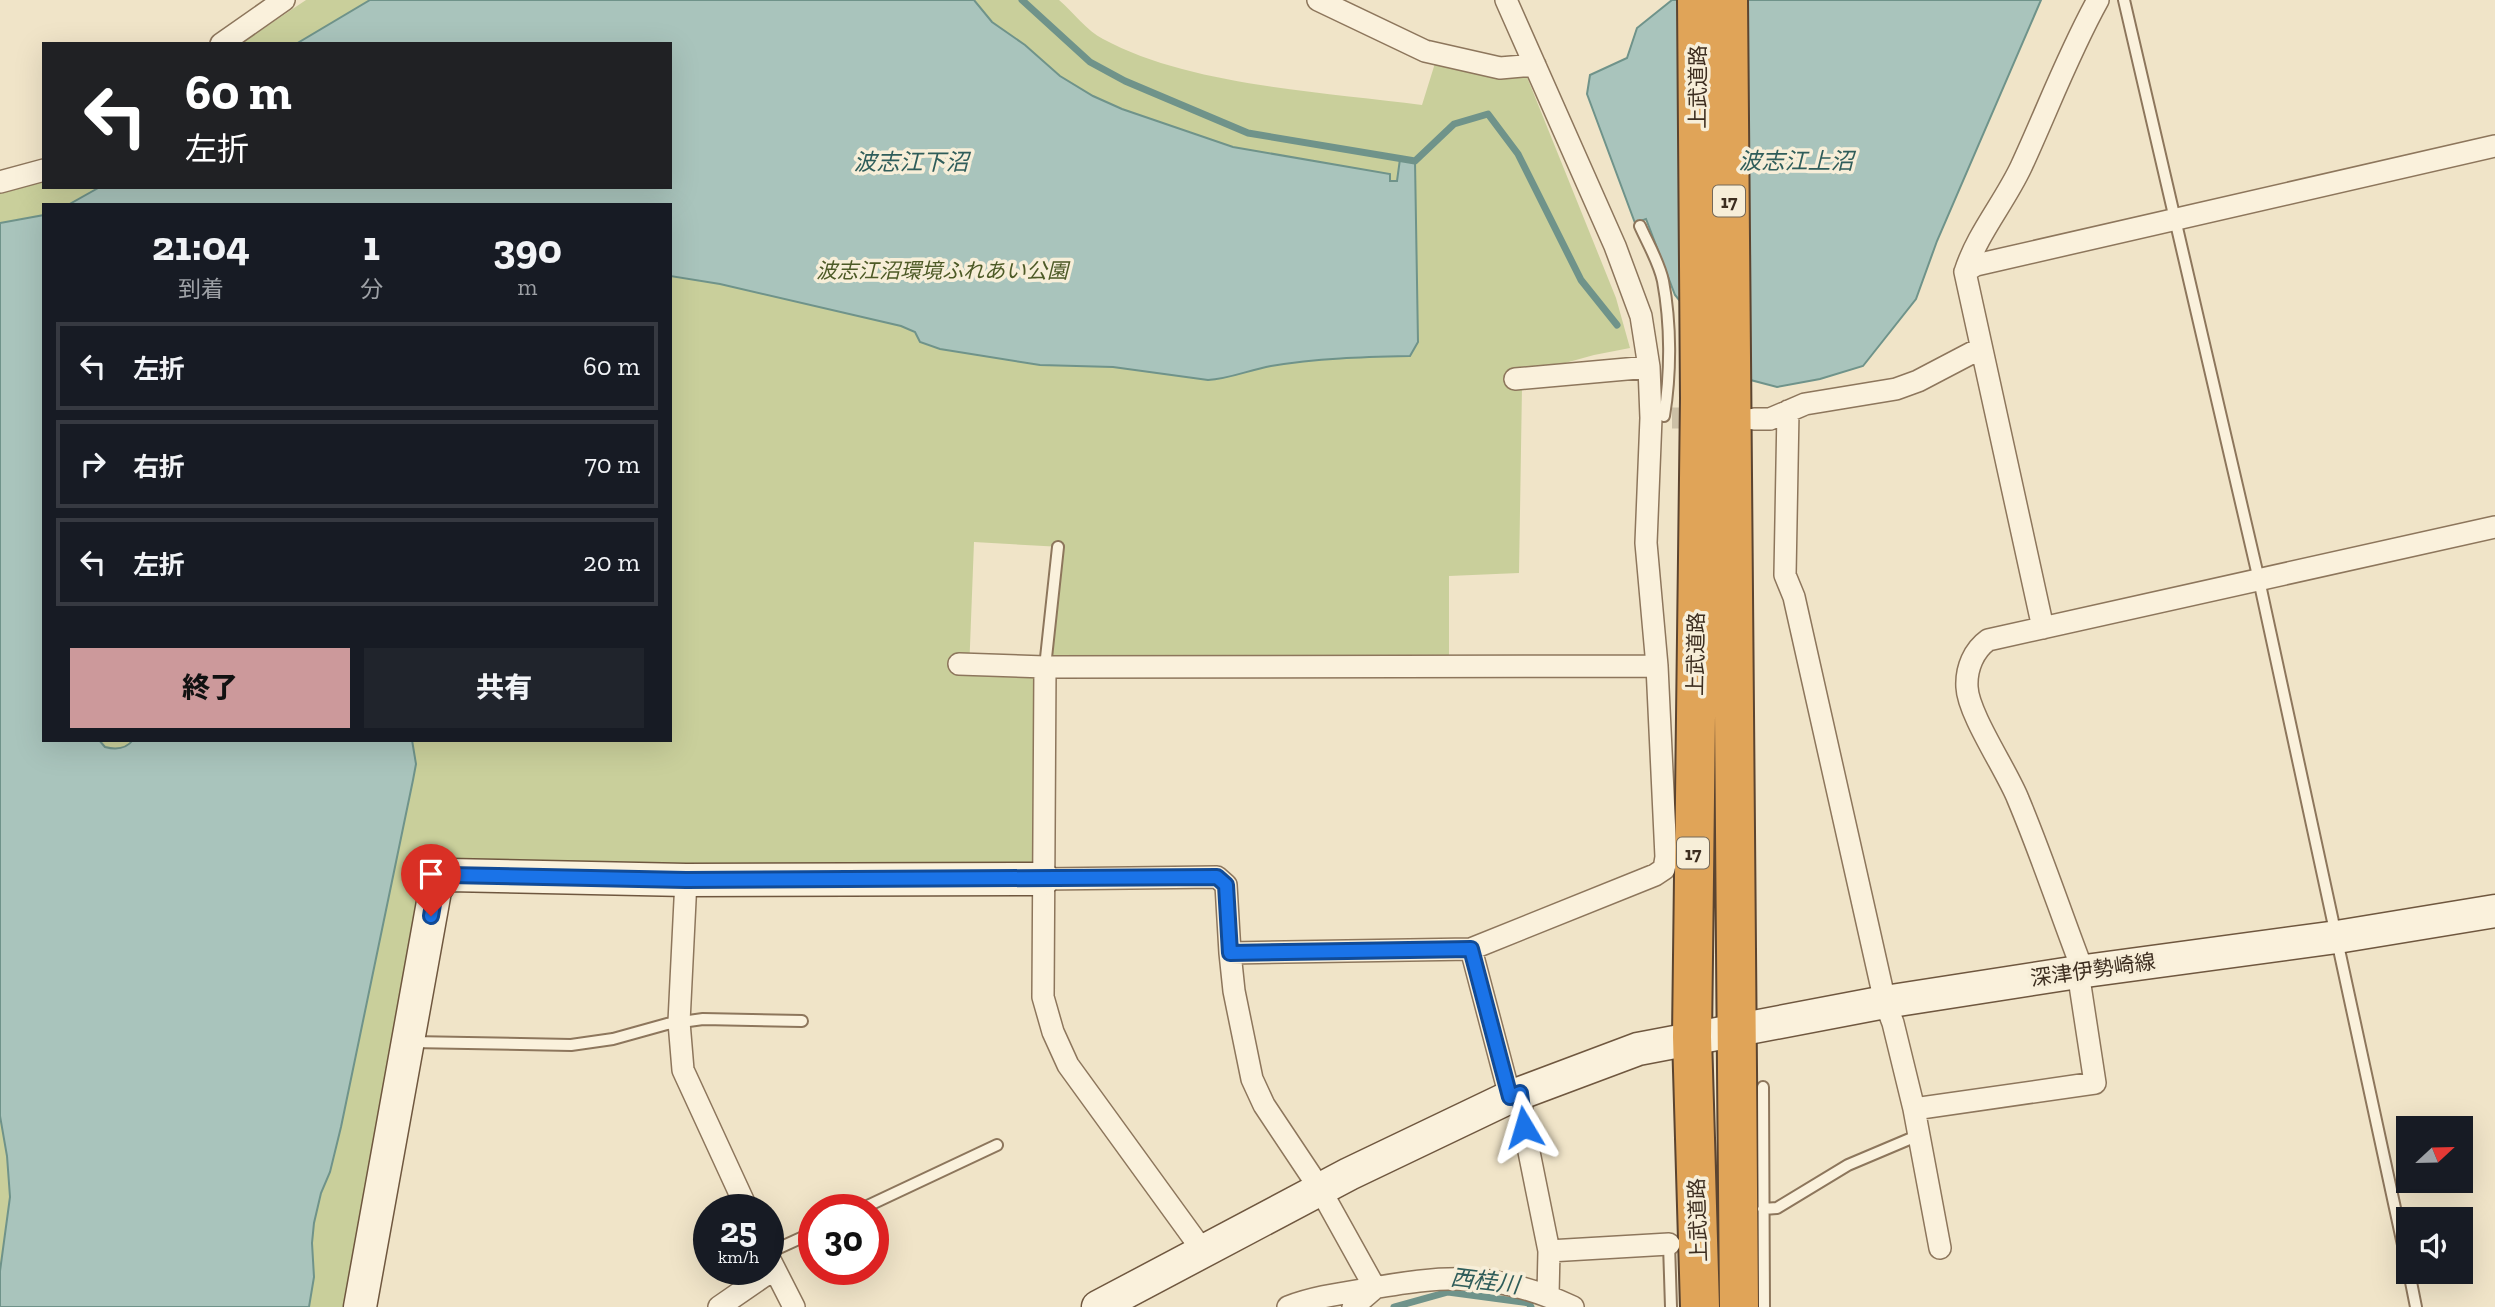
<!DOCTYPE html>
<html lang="ja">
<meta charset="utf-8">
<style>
body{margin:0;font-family:"Zilla Slab","Noto Sans JP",serif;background:#20242c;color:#f1f3f6;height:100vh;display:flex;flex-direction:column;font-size:26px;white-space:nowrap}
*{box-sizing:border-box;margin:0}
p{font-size:23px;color:#9ea1a6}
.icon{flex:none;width:38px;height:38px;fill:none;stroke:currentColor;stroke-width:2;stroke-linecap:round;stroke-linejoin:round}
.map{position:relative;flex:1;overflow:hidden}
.details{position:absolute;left:42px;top:203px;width:630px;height:539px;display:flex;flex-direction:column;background:#171b24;border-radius:0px;box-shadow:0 7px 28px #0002}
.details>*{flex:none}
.banner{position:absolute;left:42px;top:42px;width:630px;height:147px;border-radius:0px;box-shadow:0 7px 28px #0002;background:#202124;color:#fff;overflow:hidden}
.needle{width:46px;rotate:68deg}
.controls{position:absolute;left:2396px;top:1116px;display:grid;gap:14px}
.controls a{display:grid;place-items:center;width:77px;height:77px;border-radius:0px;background:#171b24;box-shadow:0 7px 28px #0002;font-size:35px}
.speed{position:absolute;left:693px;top:1194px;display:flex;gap:14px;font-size:35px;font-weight:700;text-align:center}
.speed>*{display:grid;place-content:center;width:91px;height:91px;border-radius:50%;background:#171b24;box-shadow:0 7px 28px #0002;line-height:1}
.speed small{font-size:18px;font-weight:400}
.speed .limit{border:10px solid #d22;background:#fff;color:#111}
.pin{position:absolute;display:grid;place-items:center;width:60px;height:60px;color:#fff;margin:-72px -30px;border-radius:50% 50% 50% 0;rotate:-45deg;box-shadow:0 0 7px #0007}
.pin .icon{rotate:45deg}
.me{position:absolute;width:77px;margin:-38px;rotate:353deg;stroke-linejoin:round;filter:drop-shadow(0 0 5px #0008)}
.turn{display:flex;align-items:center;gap:24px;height:147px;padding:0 28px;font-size:32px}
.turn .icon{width:91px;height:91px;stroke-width:2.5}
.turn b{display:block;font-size:49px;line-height:60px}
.eta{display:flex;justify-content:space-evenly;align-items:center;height:119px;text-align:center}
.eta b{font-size:42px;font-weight:800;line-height:49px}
.primary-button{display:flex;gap:14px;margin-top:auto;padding:14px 28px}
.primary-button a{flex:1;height:80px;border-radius:0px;background:#cc999b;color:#111;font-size:28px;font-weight:800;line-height:80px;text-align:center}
.primary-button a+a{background:#20242c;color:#f1f3f6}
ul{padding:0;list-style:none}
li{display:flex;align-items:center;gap:21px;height:88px;margin:0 14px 10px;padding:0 14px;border:4px solid #363941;border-radius:0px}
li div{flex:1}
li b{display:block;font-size:26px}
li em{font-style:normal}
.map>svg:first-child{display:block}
.green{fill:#c9cf9b;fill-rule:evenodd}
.water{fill:#a9c4bc;stroke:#6f938a;stroke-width:2}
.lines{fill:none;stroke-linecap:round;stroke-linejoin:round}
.stream{stroke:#6f938a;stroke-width:7}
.street-tunnel{stroke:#ccc0a6;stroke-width:21;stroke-dasharray:21 10;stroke-linecap:butt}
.lane-casing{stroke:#8d765c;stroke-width:14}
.street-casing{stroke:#8d765c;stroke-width:24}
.secondary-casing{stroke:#6f573f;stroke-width:35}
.highway-casing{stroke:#5b4430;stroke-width:42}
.lane{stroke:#faf1dc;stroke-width:10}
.street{stroke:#faf1dc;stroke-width:21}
.secondary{stroke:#faf1dc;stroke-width:32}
.highway{stroke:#e0a458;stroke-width:38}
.route-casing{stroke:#114b97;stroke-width:18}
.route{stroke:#1a73e8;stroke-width:12}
.labels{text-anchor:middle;stroke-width:7;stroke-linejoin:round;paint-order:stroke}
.shield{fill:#f7eed8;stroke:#756857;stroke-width:2}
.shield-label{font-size:19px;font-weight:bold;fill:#3d2e20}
.street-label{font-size:21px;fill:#3d2e20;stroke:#f7eed8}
.park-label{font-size:21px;font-style:italic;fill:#4d5a26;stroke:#f7eed8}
.water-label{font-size:23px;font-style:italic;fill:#2f5d5a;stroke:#f7eed8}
</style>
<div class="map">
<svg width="2495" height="1307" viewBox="0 0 2495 1307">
<rect width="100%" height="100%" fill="#f0e4c8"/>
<!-- green -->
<path class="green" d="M306,0H1059C1073,12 1087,31 1103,39C1190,86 1324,92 1422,105L1436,60L1527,77L1616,298L1630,348L1594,355L1547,368L1522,387L1519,573L1449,576V661L1051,659L1062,547L974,542L969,672L1030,670L1036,679L1037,864L958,873L433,864L347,1307H0V191L44,182V187H670V44H240ZM44,205H670V740H44Z"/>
<!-- water -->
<path class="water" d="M370,0H974L992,22L1025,45L1060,76L1093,96L1122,109L1233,147L1390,174V181H1397L1400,159L1415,161L1418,342L1410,356C1364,357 1317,358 1271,366C1249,370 1229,379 1208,380L1113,367L1040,365L940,349L920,342L915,332L901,326L720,284L670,276V205H68L100,187H670V44H296Z
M1672,0H2041L1937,241L1916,299L1863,366L1820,379L1777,387L1743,378L1675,295L1646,219L1635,223L1587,94L1590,75L1627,58L1637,28Z
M44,215V740H99L105,747C116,750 126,749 133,740H412L416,764L413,780L341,1127L330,1172L321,1193L314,1223L312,1243L314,1277L309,1307H0V1271L10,1197L7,1156L0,1116V223Z"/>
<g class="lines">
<!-- stream -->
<path class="stream" d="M1022,0L1090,62L1125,81L1248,133L1415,161L1454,124L1488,114L1518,154L1581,280L1617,325
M1394,1307L1448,1292L1529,1303L1531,1307"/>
<!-- street-tunnel -->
<path class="street-tunnel" d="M1672,418H1709"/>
<defs>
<path id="lane" d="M2124,0L2259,580L2408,1268
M1640,226C1648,244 1659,262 1663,281C1671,324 1671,373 1664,416
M1045,667L1058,547
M411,1042L571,1045L613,1039L667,1024L703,1019L802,1021
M1763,1087L1764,1307
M861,1209L997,1145
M1763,1209L1777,1208L1848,1165L1919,1135
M1669,1244L1671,1307
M768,1253L814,1232
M2409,1272L2416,1307"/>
<path id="street" d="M1318,0L1425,51L1500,68L1535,65
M1506,0L1615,246L1641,316L1649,367L1651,418L1646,543L1657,666L1666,857
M221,44L284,0
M0,182L44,170
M1965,272C1977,234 2004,203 2021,167C2047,111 2068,54 2098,0
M1515,379L1649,367
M1788,411L1785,575L1794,597L1885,1002L1893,1023L1914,1109L1940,1248
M1754,419H1770L1805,404L1896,389L1918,381L1981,348
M2043,628L1965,272L1976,265L2495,146
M959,664L1045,667
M1043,879L1217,877L1226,885L1230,953L1471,949L1655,875L1664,869L1666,857L1678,858
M686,880L679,1022L683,1070L747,1209
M1471,949L1510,1097
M1230,953L1234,991L1252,1079L1264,1105L1320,1189L1375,1288L1353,1307
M2083,971C2061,914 2042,856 2018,799C2007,771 1968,714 1967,687C1966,668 1974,650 1988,640L2495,527
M1520,1093L1524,1127L1549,1251L1548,1295
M1914,1109L2095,1083L2078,972
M1203,1251L1068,1065L1053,1032L1043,997L1045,667L1657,666
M1549,1251L1669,1244
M768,1256L794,1307
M719,1307L774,1269
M1288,1307C1311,1298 1337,1294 1362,1290C1445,1275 1494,1270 1573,1307"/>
<path id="secondary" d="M360,1307L435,891L441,881L449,875L686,880L1043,879
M1098,1307L1349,1174L1510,1097L1638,1049L1885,1002L2078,972L2337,937L2495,911"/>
<path id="highway" d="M1697,0L1700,398L1692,1037L1700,1307
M1728,0L1739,1307"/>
</defs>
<!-- lane casing -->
<use href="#lane" class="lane-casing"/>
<!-- street casing -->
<use href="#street" class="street-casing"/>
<!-- secondary casing -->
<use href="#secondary" class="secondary-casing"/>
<!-- highway casing -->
<use href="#highway" class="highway-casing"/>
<!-- lane -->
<use href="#lane" class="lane"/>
<!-- street -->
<use href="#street" class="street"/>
<!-- secondary -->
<use href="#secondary" class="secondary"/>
<!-- highway -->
<use href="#highway" class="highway"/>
</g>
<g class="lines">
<defs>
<path id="route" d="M431,916C434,900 434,885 449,875L686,880L1217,877L1226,885L1230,953L1471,949L1510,1097L1520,1093L1524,1127"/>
</defs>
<!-- route casing -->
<use href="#route" class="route-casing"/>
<!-- route -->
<use href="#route" class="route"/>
</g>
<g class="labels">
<!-- shield labels -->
<g class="shield">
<rect x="1713" y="185.5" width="32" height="31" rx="5"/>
<rect x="1677" y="837.5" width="32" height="31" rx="5"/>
</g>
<g class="shield-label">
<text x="1729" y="208">17</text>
<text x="1693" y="860">17</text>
</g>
<!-- street labels -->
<g class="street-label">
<text transform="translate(1698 87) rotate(-90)" y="7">上武道路</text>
<text transform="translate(1696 654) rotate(-89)" y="7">上武道路</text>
<text transform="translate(2093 970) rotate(-8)" y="7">深津伊勢崎線</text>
<text transform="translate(1698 1220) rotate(-92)" y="7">上武道路</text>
</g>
<!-- park labels -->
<g class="park-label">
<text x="942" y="278">波志江沼環境ふれあい公園</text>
</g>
<!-- water labels -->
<g class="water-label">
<text x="1796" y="169">波志江上沼</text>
<text x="911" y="170">波志江下沼</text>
<text transform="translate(1485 1281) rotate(7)" y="8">西桂川</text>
</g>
</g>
</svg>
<div class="controls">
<a><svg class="needle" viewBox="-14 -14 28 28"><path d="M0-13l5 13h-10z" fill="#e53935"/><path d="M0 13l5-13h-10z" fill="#9ea1a6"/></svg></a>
<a><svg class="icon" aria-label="sound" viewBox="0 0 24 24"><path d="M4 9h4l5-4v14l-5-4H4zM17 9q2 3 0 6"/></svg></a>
</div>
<div class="speed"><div>25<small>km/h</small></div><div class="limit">30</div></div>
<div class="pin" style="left:431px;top:916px;background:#d93025"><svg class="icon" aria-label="arrive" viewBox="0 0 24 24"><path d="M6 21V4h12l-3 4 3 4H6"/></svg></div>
<svg class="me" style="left:1524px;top:1127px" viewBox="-20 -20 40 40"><path d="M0-17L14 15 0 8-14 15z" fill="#1a73e8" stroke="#fff" stroke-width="4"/></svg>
<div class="banner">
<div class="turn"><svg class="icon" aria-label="left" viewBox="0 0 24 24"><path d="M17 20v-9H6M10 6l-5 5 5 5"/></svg><div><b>60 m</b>左折</div></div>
</div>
<section class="details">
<div class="eta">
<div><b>21:04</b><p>到着</p></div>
<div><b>1</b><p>分</p></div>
<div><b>390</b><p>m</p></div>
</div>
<ul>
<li><svg class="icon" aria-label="left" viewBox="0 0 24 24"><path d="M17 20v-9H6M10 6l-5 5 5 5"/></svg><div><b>左折</b></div><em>60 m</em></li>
<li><svg class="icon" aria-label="right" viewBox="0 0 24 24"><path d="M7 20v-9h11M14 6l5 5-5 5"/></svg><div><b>右折</b></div><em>70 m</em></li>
<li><svg class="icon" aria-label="left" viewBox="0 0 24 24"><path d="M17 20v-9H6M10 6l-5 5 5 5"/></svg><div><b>左折</b></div><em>20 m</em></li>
</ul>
<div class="primary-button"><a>終了</a><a>共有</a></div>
</section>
</div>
